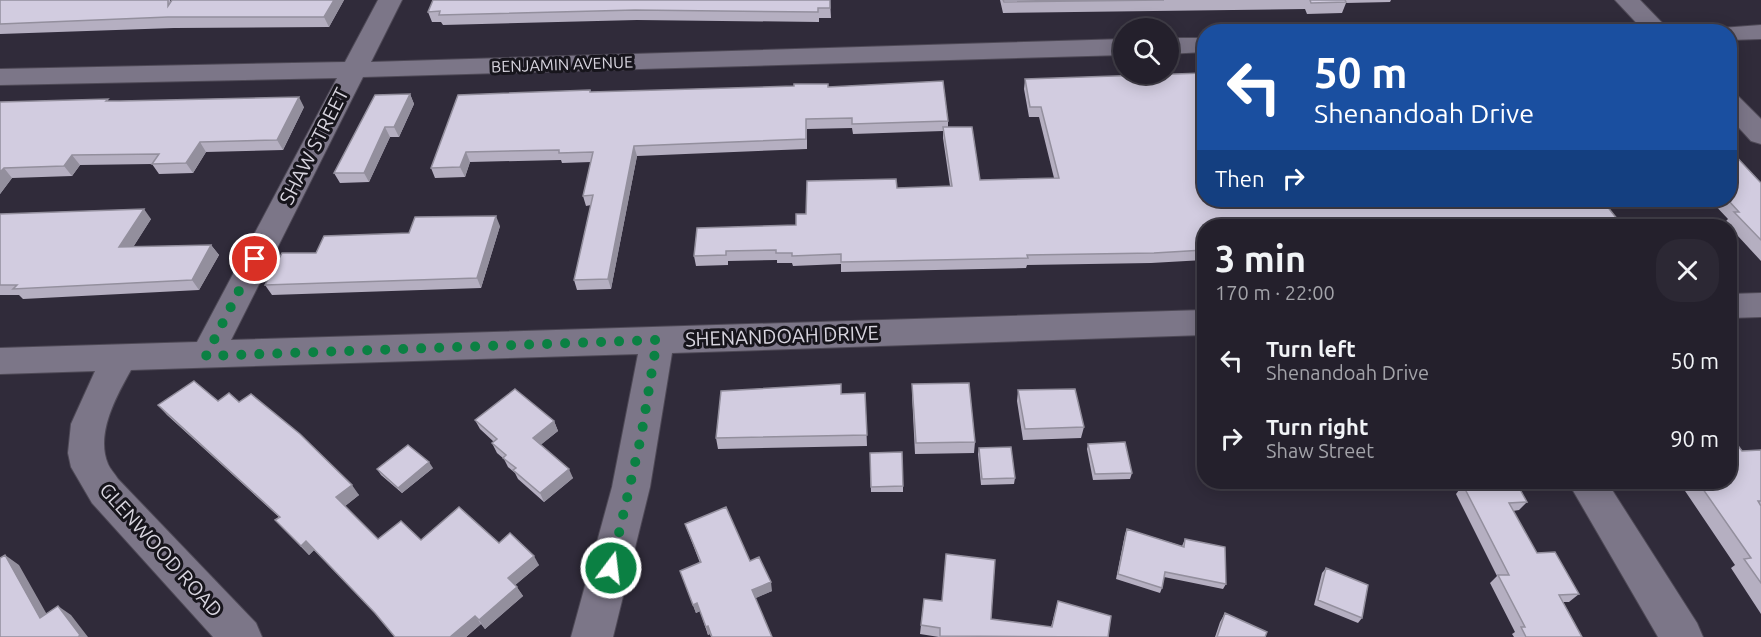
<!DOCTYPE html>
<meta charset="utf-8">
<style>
body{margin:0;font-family:Ubuntu,sans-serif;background:#2c2834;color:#f1f3f6;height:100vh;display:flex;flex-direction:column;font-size:22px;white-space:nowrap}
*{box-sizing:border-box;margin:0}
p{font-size:20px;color:#a3a3a9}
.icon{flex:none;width:33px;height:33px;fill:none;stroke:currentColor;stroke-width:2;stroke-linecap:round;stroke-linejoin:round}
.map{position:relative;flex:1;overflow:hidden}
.panel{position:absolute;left:1197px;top:219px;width:540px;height:270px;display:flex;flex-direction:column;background:#24202c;border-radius:24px;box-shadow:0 3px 15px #0003,0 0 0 2px #413e48}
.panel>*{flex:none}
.guide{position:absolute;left:1197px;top:24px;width:540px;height:183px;border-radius:24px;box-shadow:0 3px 15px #0003,0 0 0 2px #413e48;background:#1a4fa0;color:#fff;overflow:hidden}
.tools{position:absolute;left:1113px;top:18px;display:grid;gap:12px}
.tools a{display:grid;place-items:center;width:66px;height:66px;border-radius:50%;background:#24202c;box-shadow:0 3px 15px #0003,0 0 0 2px #413e48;font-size:30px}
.pin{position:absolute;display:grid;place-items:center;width:51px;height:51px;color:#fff;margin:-26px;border:3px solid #fff;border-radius:50%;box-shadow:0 2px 6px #0007}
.me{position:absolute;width:66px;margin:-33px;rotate:15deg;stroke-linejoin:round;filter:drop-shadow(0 0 4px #0008)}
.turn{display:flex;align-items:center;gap:21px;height:126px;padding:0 18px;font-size:27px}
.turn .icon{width:78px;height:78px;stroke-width:2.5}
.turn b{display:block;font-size:42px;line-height:51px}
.then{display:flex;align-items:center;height:57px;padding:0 18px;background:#0003;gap:12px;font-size:22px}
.round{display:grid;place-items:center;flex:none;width:63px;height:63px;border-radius:24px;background:#2c2834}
.overview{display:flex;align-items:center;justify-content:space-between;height:102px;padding:0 18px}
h1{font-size:36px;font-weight:600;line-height:45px}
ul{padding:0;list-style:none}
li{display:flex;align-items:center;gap:18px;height:78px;padding:0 18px}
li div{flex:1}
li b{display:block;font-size:22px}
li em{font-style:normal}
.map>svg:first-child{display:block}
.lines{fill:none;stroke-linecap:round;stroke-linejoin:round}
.minor-casing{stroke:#4e4956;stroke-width:2}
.tertiary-casing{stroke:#4e4956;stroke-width:2}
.minor{fill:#7c7688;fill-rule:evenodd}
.tertiary{fill:#7c7688;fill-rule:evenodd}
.wall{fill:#b5afc1}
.shaded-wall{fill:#938f9d}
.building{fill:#d2cce0;stroke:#938f9d;stroke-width:1.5}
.route{stroke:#0b8043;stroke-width:10;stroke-dasharray:0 18}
.labels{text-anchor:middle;stroke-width:6;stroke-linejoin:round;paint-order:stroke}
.far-street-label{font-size:16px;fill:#d8d5df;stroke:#17151c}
.street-label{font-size:20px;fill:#d8d5df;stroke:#17151c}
</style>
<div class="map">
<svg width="1761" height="637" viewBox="0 0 1761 637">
<rect width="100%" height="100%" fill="#302b3a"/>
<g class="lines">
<defs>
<path id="minor" d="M378,0H402L371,62L1124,39V55L363,77L231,340L1204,310V335L672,353L650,487L613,637H571L612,487L638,354L131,370C117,395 95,434 108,464C110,469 115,474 118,479L256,623L262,637H213L92,503L71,467L68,453L71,424L95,371L0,374V348L197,342L337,78L0,85V69L345,62Z
M1761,25V39L1730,40V32H1719L1721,28Z
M1168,38H1204V52L1168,54Z
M1761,293V317L1730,318V294Z
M1568,482H1607L1697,623L1703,637H1658Z"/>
<path id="tertiary" d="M1615,0H1640L1671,32H1645Z
M1730,95L1739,97L1761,119V144L1751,141L1730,118Z"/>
</defs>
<!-- minor casing -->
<use href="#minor" class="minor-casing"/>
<!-- tertiary casing -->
<use href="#tertiary" class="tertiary-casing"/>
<!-- minor -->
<use href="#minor" class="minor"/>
<!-- tertiary -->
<use href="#tertiary" class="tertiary"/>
</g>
<!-- wall -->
<path class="wall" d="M0,0H170L171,2L344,0L329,27L174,28L0,34Z
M830,0L831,18H819V22L637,20L443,25L441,22H432L428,12Z
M1000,0H1391L1390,2L1346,3L1342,13L1307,14L1305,9L1003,13Z
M1025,79L1204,226V260L1151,263L1027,265L1026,268L841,272V264L793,266L792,263H777V260L728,261V265L696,266L694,256L796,225L806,214L897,188L950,186L943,138V131L853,134L852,128L807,129V149L637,156L611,289L577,290L574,280L591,205L586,206L583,196L591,162L562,163L561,160L470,162L465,177L435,178L431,168L590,90L591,92L828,87L948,121V127L980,180L1054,178L1039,117H1029L1024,89Z
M410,94L414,104L399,137H390L369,182L340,183L334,173Z
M109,101L304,107L283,150L206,152L193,173L159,174L152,164L80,165L72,176L12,178L0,194V102Z
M1761,183V261L1725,222L1728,219L1710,200H1730Z
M0,214L151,219L133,247L211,245L219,255L199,290L23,299L19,295H0Z
M500,226L481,288L272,295L265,285L316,253L409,233Z
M912,384L975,442L974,453L915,454L912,395Z
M1204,388V404L1202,395Z
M1018,390L1084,427L1081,438L1023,440L1017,401Z
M865,393L867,446L718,449L716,438L841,394Z
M218,401L239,402L359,495L345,506L378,539L499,543L539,565L515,585L523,596L485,629L481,624L466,637H395L379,617L314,550L309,555L275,520L279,517L167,415L158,405Z
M475,420L554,421L558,431L540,445L573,478L544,502L518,479L515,473L508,467L504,459L497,453L492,443L494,442L480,429Z
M1088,444L1132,473L1130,479L1093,480L1087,449Z
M979,448L1015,478L1014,484L981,485L978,454Z
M1761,450V614L1731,568L1735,565L1679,482H1730L1742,451Z
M870,453L903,486V492H871Z
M433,468L402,493L381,475L377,469Z
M1332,482H1371L1372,484L1368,489L1336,491Z
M1460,482H1516L1527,502L1519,510L1513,511L1537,553L1579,594L1569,602H1563L1582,637H1514L1512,634L1515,632L1490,583L1497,576L1456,494L1462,486Z
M685,524L750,561L772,591L755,598L772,637H711L710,634L708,635L700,611L696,613L680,571L700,563Z
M1127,529L1182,546L1185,539L1226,584L1223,589L1164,577L1162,588L1160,593L1116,579L1125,534Z
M1326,568L1362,618L1358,623L1314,605L1322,573Z
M1058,601L1108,637H939L920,634L921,625L991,619L1051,627Z
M1225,613L1265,637H1215L1220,622Z"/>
<!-- shaded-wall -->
<path class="shaded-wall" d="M334,0H344L329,27L324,17Z
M410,94L414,104L399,137L394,127Z
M299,97L304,107L283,150L277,140Z
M385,127L390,137L369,182L364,173Z
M200,142L206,152L193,173L186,163Z
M634,146L637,156L611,289L608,279Z
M466,152L470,162L465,177L460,167Z
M72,155L80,165L72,176L64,166Z
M4,168L12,178L0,194V172Z
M144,209L151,219L127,257L119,247Z
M496,216L500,226L481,288L477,278Z
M211,245L219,255L199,290L192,280Z
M554,421L558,431L537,448L533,438Z
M429,462L433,468L402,493L398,488Z
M569,469L573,478L544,502L540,493Z
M352,485L359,495L344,507L336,497Z
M306,541L314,550L309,555L301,546Z
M5,555L19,565L54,627L40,618Z
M534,556L539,565L513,587L508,578Z
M771,582L772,591L754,599L752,590Z
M517,587L523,596L485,629L479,620Z
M697,603L700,611L696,613L693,605Z
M58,606L71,615L88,637H78Z
M475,616L481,624L466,637H450Z
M708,626L710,634L708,635L706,627Z"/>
<!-- building -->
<path class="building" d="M0,0H168V6L172,0H334L324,17H168L0,24Z
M433,0H830V8H818V12L635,10L439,15L440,11L428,12Z
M1003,0H1164L1004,2Z
M1310,0H1345L1346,2L1311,3Z
M1204,73V200H1602L1623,226H1204V250L1154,253L1027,255L1028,258L841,262V254L792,256V253H776V250L726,251V255L694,256L697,228L796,225V214H806L807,181L896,179L897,188L952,186L943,127H972L980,180L1059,178L1041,107H1030L1025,79Z
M943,81L948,121L852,124V118L806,119V139L634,146L608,279L574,280L593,195L583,196L593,152L559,153V150L466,152L460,167L431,168L458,95L590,90V92L794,86V84H828V87Z
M410,94L394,127H385L364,173H334L375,95Z
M299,97L277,140L200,142L186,163L152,164L159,154L72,155L64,166L4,168L0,172V102L108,99L106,101H120Z
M1730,150L1761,183V240L1734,212H1739L1728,200H1730Z
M144,209L119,247L211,245L192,280L13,289L17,285H0V214Z
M496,216L477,278L265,285L282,253H316L324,236L409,233L415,217Z
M194,381L218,401L229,393L239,402L251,394L300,434L352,485L336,497L378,539L401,521L421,540L459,507L499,543L510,533L534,556L508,578L517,587L479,620L475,616L450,637H395L375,613L306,541L301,546L275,520L280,517L158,405Z
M969,383L975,442L916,443L912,384Z
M841,384V394L865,393L867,435L716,438L721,391Z
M515,389L554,421L533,438L569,469L540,493L513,470L516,468L503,458L506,455L492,443L497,439L475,420Z
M1075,389L1084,427L1025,429L1018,390Z
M1730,435L1742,451L1761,450V501H1758L1761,506V583L1744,559L1751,558L1698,482H1730Z
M1125,442L1132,473L1095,474L1088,444Z
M408,445L429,462L398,488L377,469Z
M1011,447L1015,478L982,479L979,448Z
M902,452L903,486L871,487L870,453Z
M1338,482H1371L1372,484L1339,485Z
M1472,482H1516L1527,502L1509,503L1537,553L1555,552L1579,594L1559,595L1582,637H1526L1521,627H1525L1498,575H1509L1463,485H1473Z
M726,507L750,561L759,557L771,582L752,590L772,637H712L708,626L706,627L697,603L693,605L680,571L701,562L685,524Z
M1127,529L1184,547L1185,539L1225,547L1226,584L1165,572L1162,588L1118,574Z
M946,554L995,560L991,619L1052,627L1058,601L1111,616L1108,637L940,636V628L921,625L924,599L942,601Z
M5,555L40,618L58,606L80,635L78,637H0V558Z
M1326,568L1368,585L1362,618L1318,600Z
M1225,613L1267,632L1265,637H1217Z"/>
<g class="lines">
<!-- route -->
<path class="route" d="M255,259L206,356L657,340L641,437L611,568"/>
</g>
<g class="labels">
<!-- far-street labels -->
<g class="far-street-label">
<text transform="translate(562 64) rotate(-2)" y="6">BENJAMIN AVENUE</text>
</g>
<!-- street labels -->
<g class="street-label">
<text transform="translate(314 146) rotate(-63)" y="7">SHAW STREET</text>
<text transform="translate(782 336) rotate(-2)" y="7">SHENANDOAH DRIVE</text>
<text transform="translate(161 550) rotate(48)" y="7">GLENWOOD ROAD</text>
</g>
</g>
</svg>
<div class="tools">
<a><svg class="icon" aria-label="search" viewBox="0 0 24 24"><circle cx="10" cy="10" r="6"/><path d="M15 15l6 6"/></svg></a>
</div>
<div class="pin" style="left:255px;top:259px;background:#d93025"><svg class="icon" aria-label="arrive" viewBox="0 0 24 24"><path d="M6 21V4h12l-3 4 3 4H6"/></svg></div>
<svg class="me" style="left:611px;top:568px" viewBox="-20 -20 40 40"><circle r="17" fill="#0b8043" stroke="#fff" stroke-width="3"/><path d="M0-11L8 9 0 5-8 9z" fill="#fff"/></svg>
<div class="guide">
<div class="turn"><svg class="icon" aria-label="left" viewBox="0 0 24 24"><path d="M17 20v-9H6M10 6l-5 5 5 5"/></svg><div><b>50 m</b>Shenandoah Drive</div></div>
<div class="then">Then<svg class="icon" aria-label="right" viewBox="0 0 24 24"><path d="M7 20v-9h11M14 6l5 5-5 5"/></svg></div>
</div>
<section class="panel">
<div class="overview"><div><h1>3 min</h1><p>170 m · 22:00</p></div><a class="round"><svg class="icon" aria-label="close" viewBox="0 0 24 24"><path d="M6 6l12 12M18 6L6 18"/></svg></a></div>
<ul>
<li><svg class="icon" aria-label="left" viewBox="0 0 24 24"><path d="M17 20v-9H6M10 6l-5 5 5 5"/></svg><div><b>Turn left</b><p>Shenandoah Drive</p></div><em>50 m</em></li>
<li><svg class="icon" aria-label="right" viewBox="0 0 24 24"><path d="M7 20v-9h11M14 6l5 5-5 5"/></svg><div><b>Turn right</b><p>Shaw Street</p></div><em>90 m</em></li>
</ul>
</section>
</div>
